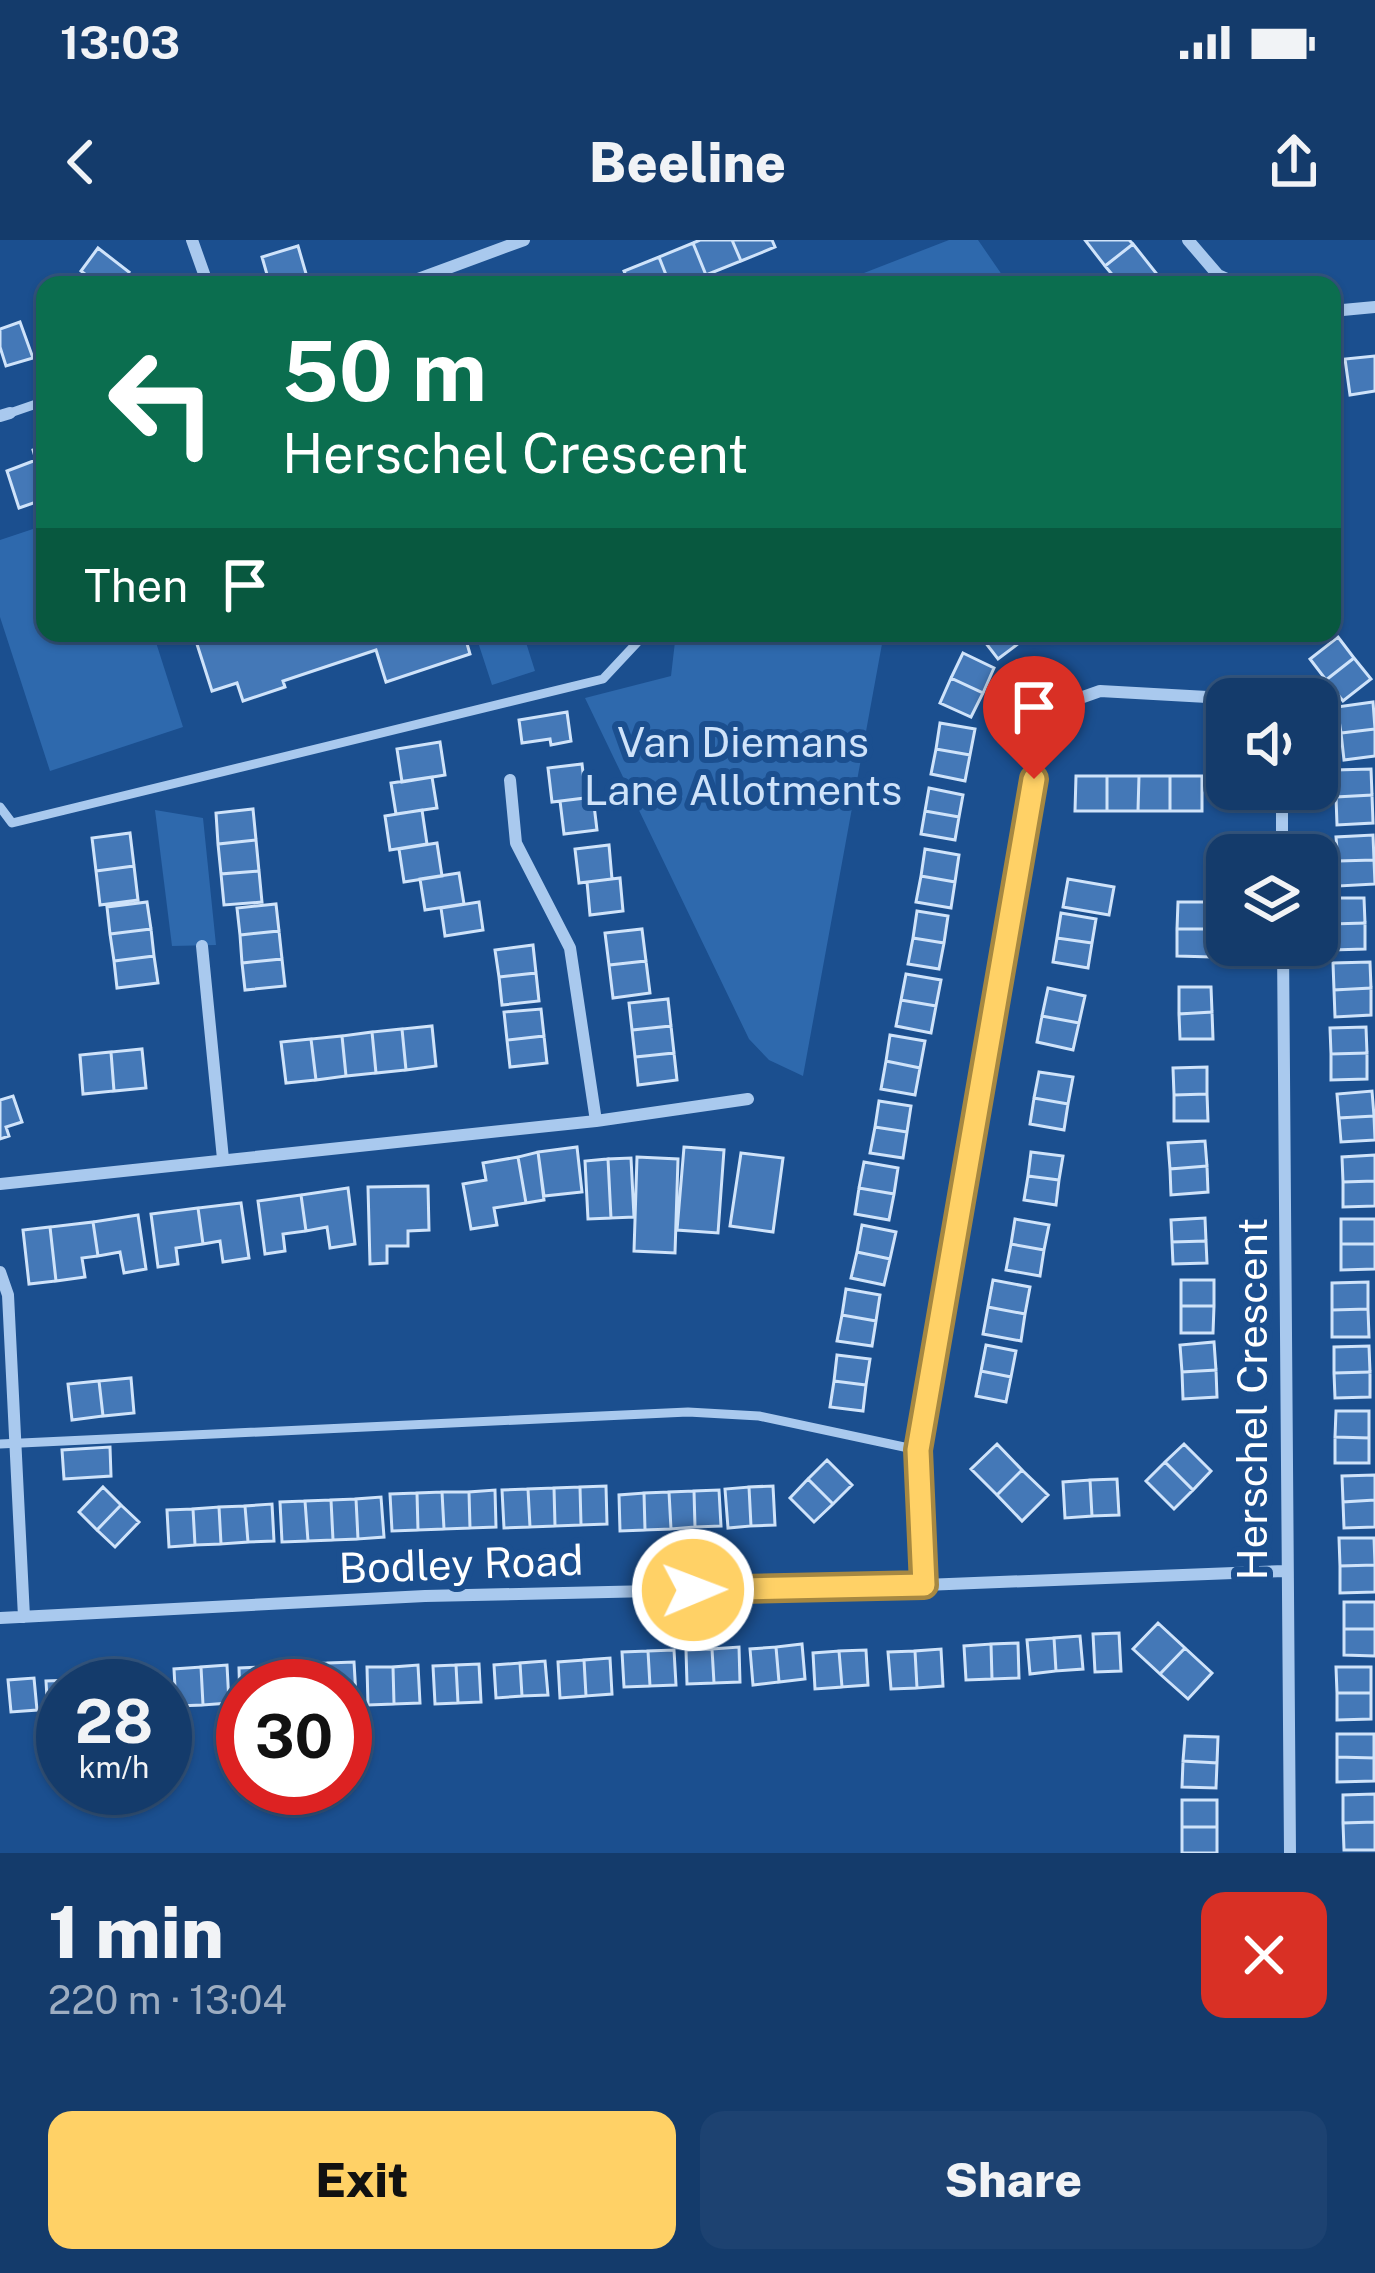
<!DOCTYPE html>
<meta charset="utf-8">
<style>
body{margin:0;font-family:"Public Sans",sans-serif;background:#1d4271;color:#f1f3f6;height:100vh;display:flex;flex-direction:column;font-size:45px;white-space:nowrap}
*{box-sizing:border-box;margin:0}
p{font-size:39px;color:#9dadc1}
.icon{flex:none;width:66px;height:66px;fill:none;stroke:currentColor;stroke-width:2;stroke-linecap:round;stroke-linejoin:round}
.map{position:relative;height:1613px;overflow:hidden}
.sheet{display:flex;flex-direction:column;background:#143b6b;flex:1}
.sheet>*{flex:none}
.guide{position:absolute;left:36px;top:36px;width:1305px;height:366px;border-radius:24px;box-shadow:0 3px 9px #0004,0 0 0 3px #33557e;background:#0b6e4f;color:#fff;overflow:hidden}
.buttons{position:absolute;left:1206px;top:438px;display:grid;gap:24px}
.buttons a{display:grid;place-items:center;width:132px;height:132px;border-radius:24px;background:#143b6b;box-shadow:0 3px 9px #0004,0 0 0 3px #33557e;font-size:60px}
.speed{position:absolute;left:36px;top:1419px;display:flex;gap:24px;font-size:60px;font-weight:700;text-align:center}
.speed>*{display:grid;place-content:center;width:156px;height:156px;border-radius:50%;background:#143b6b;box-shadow:0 3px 9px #0004,0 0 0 3px #33557e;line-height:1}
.speed small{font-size:30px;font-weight:400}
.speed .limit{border:18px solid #d22;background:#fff;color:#111}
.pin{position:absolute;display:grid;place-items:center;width:102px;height:102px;color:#fff;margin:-123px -51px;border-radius:50% 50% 50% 0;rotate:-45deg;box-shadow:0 0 12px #0007}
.pin .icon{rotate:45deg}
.me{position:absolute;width:132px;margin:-66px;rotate:89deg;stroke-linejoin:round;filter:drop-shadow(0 0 9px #0008)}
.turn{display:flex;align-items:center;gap:42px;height:252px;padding:0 48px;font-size:54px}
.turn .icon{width:156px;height:156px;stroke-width:2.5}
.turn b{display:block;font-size:84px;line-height:102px}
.then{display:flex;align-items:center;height:114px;padding:0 48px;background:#0003;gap:24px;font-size:45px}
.round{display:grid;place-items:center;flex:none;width:126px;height:126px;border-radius:24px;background:#1d4271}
.overview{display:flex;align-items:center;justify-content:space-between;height:204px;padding:0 48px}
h1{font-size:72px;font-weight:800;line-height:90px}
.primary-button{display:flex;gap:24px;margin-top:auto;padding:24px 48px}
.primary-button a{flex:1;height:138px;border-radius:24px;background:#ffd166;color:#111;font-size:48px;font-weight:800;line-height:138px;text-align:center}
.primary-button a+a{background:#1d4271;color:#f1f3f6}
.status{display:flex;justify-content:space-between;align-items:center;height:84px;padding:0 60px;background:#143b6b;direction:ltr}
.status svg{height:33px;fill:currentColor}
header{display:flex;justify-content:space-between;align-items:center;height:156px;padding:0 48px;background:#143b6b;font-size:54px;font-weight:800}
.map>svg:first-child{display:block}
.green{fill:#2e69ad}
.building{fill:#4478b7;stroke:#cfe3fa;stroke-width:3}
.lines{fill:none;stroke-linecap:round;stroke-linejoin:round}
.service{stroke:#a9c9ee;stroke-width:9}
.minor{stroke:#a9c9ee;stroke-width:12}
.route-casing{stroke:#a68842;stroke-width:30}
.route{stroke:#ffd166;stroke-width:21}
.labels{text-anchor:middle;stroke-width:12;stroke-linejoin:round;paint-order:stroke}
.park-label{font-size:42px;fill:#cfe3fa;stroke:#1b4f8f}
.street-label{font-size:42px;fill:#fff;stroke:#1b4f8f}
</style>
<div class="status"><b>13:03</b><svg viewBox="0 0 49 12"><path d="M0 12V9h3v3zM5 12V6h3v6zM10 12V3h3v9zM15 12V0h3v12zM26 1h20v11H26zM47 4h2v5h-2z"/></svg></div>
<header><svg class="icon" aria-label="back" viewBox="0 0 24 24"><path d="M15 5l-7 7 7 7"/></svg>Beeline<svg class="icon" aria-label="share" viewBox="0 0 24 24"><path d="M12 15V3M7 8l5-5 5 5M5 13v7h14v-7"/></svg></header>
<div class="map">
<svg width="1375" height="1613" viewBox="0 0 1375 1613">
<rect width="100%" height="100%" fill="#1b4f8f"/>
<!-- green -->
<path class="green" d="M949,0H978L1009,45H833Z
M45,285V393H153L183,487L50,531L0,377V300Z
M475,393H523L535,431L492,445Z
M676,393H884L803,836L769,820L749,799L585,458L671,436Z
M155,570L203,578L216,705L172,706Z"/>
<!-- building -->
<path class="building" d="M700,0H732L741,21L706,35L693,3Z
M732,0H772L775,7L741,21Z
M1085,0H1129L1133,4L1105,26Z
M693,3L706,35L670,45L659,17Z
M1133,4L1156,33L1141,45H1121L1105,26Z
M298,6L307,37L270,45L262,17Z
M98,8L129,32L119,45H99L81,31Z
M659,17L670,45H630L624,31Z
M20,82L33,118L6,126L0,107V89Z
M1375,116V151L1350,155L1345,119Z
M45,206V259L19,268L7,231L36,220L33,210Z
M209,393H464L470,414L386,442L376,410L283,441L285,447L243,461L237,443L212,451L195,398Z
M978,393H1012L1019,403L998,419Z
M1338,397L1354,418L1326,440L1310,419Z
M963,413L994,428L983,453L951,438Z
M1354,418L1371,439L1343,461L1326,440Z
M951,438L983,453L971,477L940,463Z
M1373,462L1375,489L1341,493L1337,467Z
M567,472L571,501L551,505L550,499L522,503L519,480Z
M940,483L975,489L970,515L936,509Z
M1375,489V516L1344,520L1341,493Z
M440,502L445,535L402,542L397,509Z
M936,509L970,515L965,541L931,534Z
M582,524L586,558L552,562L548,528Z
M1371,529L1372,555L1336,557L1335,530Z
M1076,536H1107V571H1075Z
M1107,536H1139L1138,571H1107Z
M1139,536H1170V571H1138Z
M1170,536H1202V571H1170Z
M432,537L437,568L396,574L391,543Z
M929,548L963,555L959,577L925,571Z
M1372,555L1373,583L1337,585L1336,557Z
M593,557L597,590L564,594L560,561Z
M253,569L256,600L218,604L216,573Z
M422,570L427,604L390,610L385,576Z
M925,571L959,577L955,600L921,594Z
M130,593L134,626L96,631L92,598Z
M1373,595L1374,620L1338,621L1336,597Z
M256,600L259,631L221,634L218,604Z
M437,603L442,636L404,642L399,609Z
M609,605L612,639L579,643L575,609Z
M925,609L959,615L955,642L921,636Z
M1374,620L1375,644L1339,646L1338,621Z
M134,626L138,660L100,665L96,631Z
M259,631L262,662L224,665L221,634Z
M459,633L464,664L425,670L420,639Z
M921,636L955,642L951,668L916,662Z
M620,638L623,671L590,675L587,642Z
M1068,639L1114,647L1109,675L1063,667Z
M1330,658H1364L1365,683L1331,684Z
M147,662L151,689L110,694L107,667Z
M479,662L483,690L445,696L441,668Z
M1178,662H1212V689H1177Z
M276,664L279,691L240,695L237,668Z
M917,671L948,676L944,703L913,698Z
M1061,673L1096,679L1092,703L1057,698Z
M1365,683V709L1332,710L1331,684Z
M151,689L154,716L114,721L110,694Z
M642,689L646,721L609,725L605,693Z
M1177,689H1212V717L1177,716Z
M279,691L282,719L242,723L240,695Z
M913,698L944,703L939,729L908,724Z
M1057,698L1092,703L1088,728L1053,722Z
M533,705L536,733L499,737L495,710Z
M154,716L158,743L117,748L114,721Z
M282,719L285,746L245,750L242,723Z
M646,721L650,753L613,758L609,725Z
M1370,722L1371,748L1334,750L1333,723Z
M536,733L539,761L502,765L499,737Z
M906,734L941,740L936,766L901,760Z
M1179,747H1211L1212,772L1179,774Z
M1048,748L1085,756L1079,783L1042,776Z
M1371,748V775L1335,777L1334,750Z
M668,759L671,786L632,790L629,763Z
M901,760L936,766L931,793L896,786Z
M541,769L544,796L507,800L504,772Z
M1212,772L1213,799H1180L1179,774Z
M1042,776L1079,783L1073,810L1037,802Z
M432,786L436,826L406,830L402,789Z
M671,786L674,813L635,817L632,790Z
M1366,787L1367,813L1331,814L1330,788Z
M402,789L406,830L376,833L372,792Z
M372,792L376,833L346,836L342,796Z
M890,795L925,801L920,828L886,821Z
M342,796L346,836L316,840L311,799Z
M544,796L547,823L510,827L507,800Z
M311,799L316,840L286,843L281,802Z
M142,809L146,848L114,851L111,812Z
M111,812L114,851L83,854L80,815Z
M674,813L677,840L638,845L635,817Z
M1367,813V839L1331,840V814Z
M886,821L920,828L915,855L881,849Z
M1207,827V854L1174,855L1173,828Z
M1039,832L1073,837L1068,864L1034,858Z
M1372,851L1374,876L1339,878L1337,854Z
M1207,854L1208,881H1174V855Z
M13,856L22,882L6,887L9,896L0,899V860Z
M1034,858L1068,864L1064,890L1030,884Z
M879,861L911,866L907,892L875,887Z
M1374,876L1375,900L1341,902L1339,878Z
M875,887L907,892L903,918L870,913Z
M1205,901L1207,926L1170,929L1168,903Z
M577,907L582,952L544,956L538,912Z
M684,907L724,910L718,993L677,990Z
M538,912L544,960L526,963L518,917Z
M1031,912L1063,916L1059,940L1028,936Z
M741,913L783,918L773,992L730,986Z
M1375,915V941L1343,942L1342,917Z
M518,917L526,963L494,968L497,985L471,989L463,944L486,940L483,923Z
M637,917L678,919L675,1013L634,1011Z
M631,918L634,977L611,978L608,919Z
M608,919L611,978L588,979L585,921Z
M864,922L898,928L894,954L859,948Z
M1207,926L1208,952L1171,955L1170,929Z
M1028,936L1059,940L1056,965L1024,960Z
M1375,941V966L1343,967V942Z
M428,946L429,990L408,991V1006H387V1023L370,1024L368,947Z
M348,948L355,1004L330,1008L327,987L306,991L301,955Z
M859,948L894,954L889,980L855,974Z
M301,955L306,991L283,994L285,1011L265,1014L258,961Z
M241,963L249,1018L223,1022L220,1001L203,1004L198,968Z
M198,968L203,1004L176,1008L178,1024L158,1027L151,974Z
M138,975L146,1029L124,1033L120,1012L98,1016L93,982Z
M1205,978L1206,1001L1172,1002L1171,980Z
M1015,979L1049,985L1044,1010L1011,1004Z
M1341,979H1375V1004H1341Z
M93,982L98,1016L82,1018L85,1037L56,1041L50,987Z
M862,985L896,992L890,1019L857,1012Z
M50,987L56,1041L29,1044L23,990Z
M1206,1001L1207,1023L1173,1024L1172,1002Z
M1011,1004L1044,1010L1040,1036L1006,1030Z
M1341,1004H1375V1029L1341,1030Z
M857,1012L890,1019L884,1045L851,1038Z
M993,1040L1030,1047L1025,1074L988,1067Z
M1181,1040H1214V1066H1181Z
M1368,1042V1069L1332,1070V1043Z
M846,1049L880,1055L876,1081L842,1075Z
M1181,1066H1214L1213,1093H1181Z
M988,1067L1025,1074L1021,1101L983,1094Z
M1368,1069L1369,1097H1332V1070Z
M842,1075L876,1081L872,1106L837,1101Z
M1214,1102L1216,1130L1182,1132L1180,1105Z
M986,1105L1016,1111L1011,1137L981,1131Z
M1369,1106L1370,1132L1334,1133V1107Z
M837,1115L870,1119L866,1145L834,1141Z
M1216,1130L1217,1157L1183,1159L1182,1132Z
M981,1131L1011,1137L1006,1162L976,1156Z
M1370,1132V1157L1335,1158L1334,1133Z
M131,1138L134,1173L103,1176L99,1141Z
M99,1141L103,1176L72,1180L68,1144Z
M834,1141L866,1145L863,1171L830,1167Z
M1336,1171H1369V1198L1335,1197Z
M1335,1197L1369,1198V1223H1335Z
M997,1204L1022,1230L997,1255L971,1229Z
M1184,1204L1211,1231L1193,1250L1165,1222Z
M110,1207L111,1236L64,1239L62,1210Z
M827,1220L852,1245L833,1264L808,1239Z
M1165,1222L1193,1250L1174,1269L1146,1241Z
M1022,1230L1048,1255L1022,1281L997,1255Z
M1375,1235V1260L1343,1262L1342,1236Z
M808,1239L833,1264L814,1282L790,1258Z
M1117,1239L1119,1275L1092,1276L1090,1240Z
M1090,1240L1092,1276L1065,1278L1063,1242Z
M606,1246L607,1284L581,1285L580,1247Z
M773,1246L775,1285L751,1286L749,1247Z
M103,1247L121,1265L97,1290L79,1272Z
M580,1247L581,1285L555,1286L554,1248Z
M749,1247L751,1286L728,1288L725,1249Z
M554,1248L555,1286L530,1287L528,1249Z
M528,1249L530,1287L504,1288L502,1250Z
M495,1250L496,1287L470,1288L469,1252Z
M719,1250L721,1286L695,1287L694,1251Z
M694,1251L695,1287L671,1289L669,1252Z
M442,1252L444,1289L418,1290L417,1253Z
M442,1252H469L470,1288L444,1289Z
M669,1252L671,1289L645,1290L644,1253Z
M417,1253L418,1290L392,1291L390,1254Z
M644,1253L645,1290L620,1291L619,1255Z
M381,1257L384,1297L358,1299L356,1259Z
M356,1259L358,1299L333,1300L331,1260Z
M331,1260L333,1300L308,1301L305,1261Z
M1375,1260V1287L1344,1288L1343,1262Z
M305,1261L308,1301L282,1302L280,1262Z
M272,1264L274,1301L248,1302L245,1266Z
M121,1265L139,1282L115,1307L97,1290Z
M245,1266L248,1302L221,1304L219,1267Z
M219,1267L221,1304L195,1305L193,1269Z
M193,1269L195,1305L169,1307L167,1270Z
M1339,1298H1374L1375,1325L1340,1326Z
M1375,1325V1352L1340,1353V1326Z
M1344,1362H1375V1389H1344Z
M1158,1383L1185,1408L1160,1434L1133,1409Z
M1344,1389H1375V1416L1344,1415Z
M1119,1393L1121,1431L1095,1432L1093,1394Z
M1080,1396L1083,1429L1056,1431L1054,1398Z
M1054,1398L1056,1431L1030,1434L1027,1400Z
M1018,1403L1019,1438L992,1439L991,1404Z
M802,1404L805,1439L779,1442L776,1407Z
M991,1404L992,1439L966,1440L964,1406Z
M739,1407L740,1442L714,1443L712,1409Z
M776,1407L779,1442L753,1445L750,1409Z
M1185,1408L1212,1433L1188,1459L1160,1434Z
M712,1409L714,1443L687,1444L686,1410Z
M941,1409L943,1446L917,1448L915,1411Z
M674,1410L676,1445L650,1446L648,1411Z
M866,1410L868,1445L842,1447L839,1411Z
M648,1411L650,1446L624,1447L622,1412Z
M839,1411L842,1447L815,1449L813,1413Z
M915,1411L917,1448L891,1449L888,1412Z
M610,1418L612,1454L586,1456L584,1420Z
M584,1420L586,1456L560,1458L558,1422Z
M545,1421L548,1455L522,1456L520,1423Z
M354,1422L356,1456L345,1457V1446H329L328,1423Z
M328,1423L329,1446H302L301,1424Z
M520,1423L522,1456L496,1458L494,1425Z
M479,1424L481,1462L458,1463L456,1425Z
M227,1425L229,1463L203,1465L201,1427Z
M418,1425L420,1463L394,1464L393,1427Z
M456,1425L458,1463L435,1464L433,1426Z
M293,1426V1446H267L266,1427Z
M201,1427L203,1465L176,1466L174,1429Z
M266,1427L267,1446H243L240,1464L239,1428Z
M367,1427H393L394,1464L368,1465Z
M1336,1427H1371V1453H1337Z
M34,1438L37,1470L11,1472L8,1440Z
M73,1440V1446H63V1474L48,1475L46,1441Z
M1337,1453H1371V1479L1337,1480Z
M1337,1494H1374V1518L1337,1517Z
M1185,1496L1218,1497L1217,1523L1183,1521Z
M1337,1517L1374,1518V1541L1337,1542Z
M1183,1521L1217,1523L1216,1548L1182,1547Z
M1375,1554V1582L1343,1583V1555Z
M1182,1560H1217V1587H1182Z
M1375,1582V1610H1344L1343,1583Z
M1182,1587H1217V1613H1182Z"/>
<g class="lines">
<!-- service -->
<path class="service" d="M10,173L42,162
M0,567L12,583L603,439L646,393
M0,1204L688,1172L759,1176L918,1210"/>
<!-- minor -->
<path class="minor" d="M192,0L208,45
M1188,0L1218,35L1240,45
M402,45L524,0
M1332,71L1375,67
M42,162L45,161
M0,176L10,173
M510,540L516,603L570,708L596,881
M1282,549V615
M1283,705L1290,1613
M202,706L223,919
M0,944L596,881L748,859
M0,1032L8,1055L24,1377
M924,1345L918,1210L1042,495L1066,463L1100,451L1243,459
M0,1378L425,1356L924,1345L1285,1331"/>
</g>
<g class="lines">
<defs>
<path id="route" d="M693,1350L924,1345L918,1210L1034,539"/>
</defs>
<!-- route casing -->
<use href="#route" class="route-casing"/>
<!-- route -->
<use href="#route" class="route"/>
</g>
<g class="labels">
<!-- park labels -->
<g class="park-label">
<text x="743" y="517">Van Diemans<tspan x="743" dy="48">Lane Allotments</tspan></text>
</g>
<!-- street labels -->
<g class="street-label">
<text transform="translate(1252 1159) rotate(-90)" y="15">Herschel Crescent</text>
<text transform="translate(461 1324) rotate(-2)" y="15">Bodley Road</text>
</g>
</g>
</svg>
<div class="buttons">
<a><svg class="icon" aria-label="sound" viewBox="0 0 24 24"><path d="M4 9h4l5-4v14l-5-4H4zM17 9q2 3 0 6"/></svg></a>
<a><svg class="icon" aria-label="layers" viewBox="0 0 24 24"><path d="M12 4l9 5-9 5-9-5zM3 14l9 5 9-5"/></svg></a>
</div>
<div class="speed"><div>28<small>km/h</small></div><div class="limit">30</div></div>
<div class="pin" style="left:1034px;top:539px;background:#d93025"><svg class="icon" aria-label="arrive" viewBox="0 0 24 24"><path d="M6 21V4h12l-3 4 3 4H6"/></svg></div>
<svg class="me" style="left:693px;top:1350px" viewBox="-20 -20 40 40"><circle r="17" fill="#ffd166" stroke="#fff" stroke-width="3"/><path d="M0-11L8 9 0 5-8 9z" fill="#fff"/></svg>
<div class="guide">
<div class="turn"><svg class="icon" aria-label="left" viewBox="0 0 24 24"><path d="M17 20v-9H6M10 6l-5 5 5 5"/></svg><div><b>50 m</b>Herschel Crescent</div></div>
<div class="then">Then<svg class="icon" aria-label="arrive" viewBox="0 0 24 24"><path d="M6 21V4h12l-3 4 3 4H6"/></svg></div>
</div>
</div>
<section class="sheet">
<div class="overview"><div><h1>1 min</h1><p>220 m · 13:04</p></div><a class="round" style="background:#d93025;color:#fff"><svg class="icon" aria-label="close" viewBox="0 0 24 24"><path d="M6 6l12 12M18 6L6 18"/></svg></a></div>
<div class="primary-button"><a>Exit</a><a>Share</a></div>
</section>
